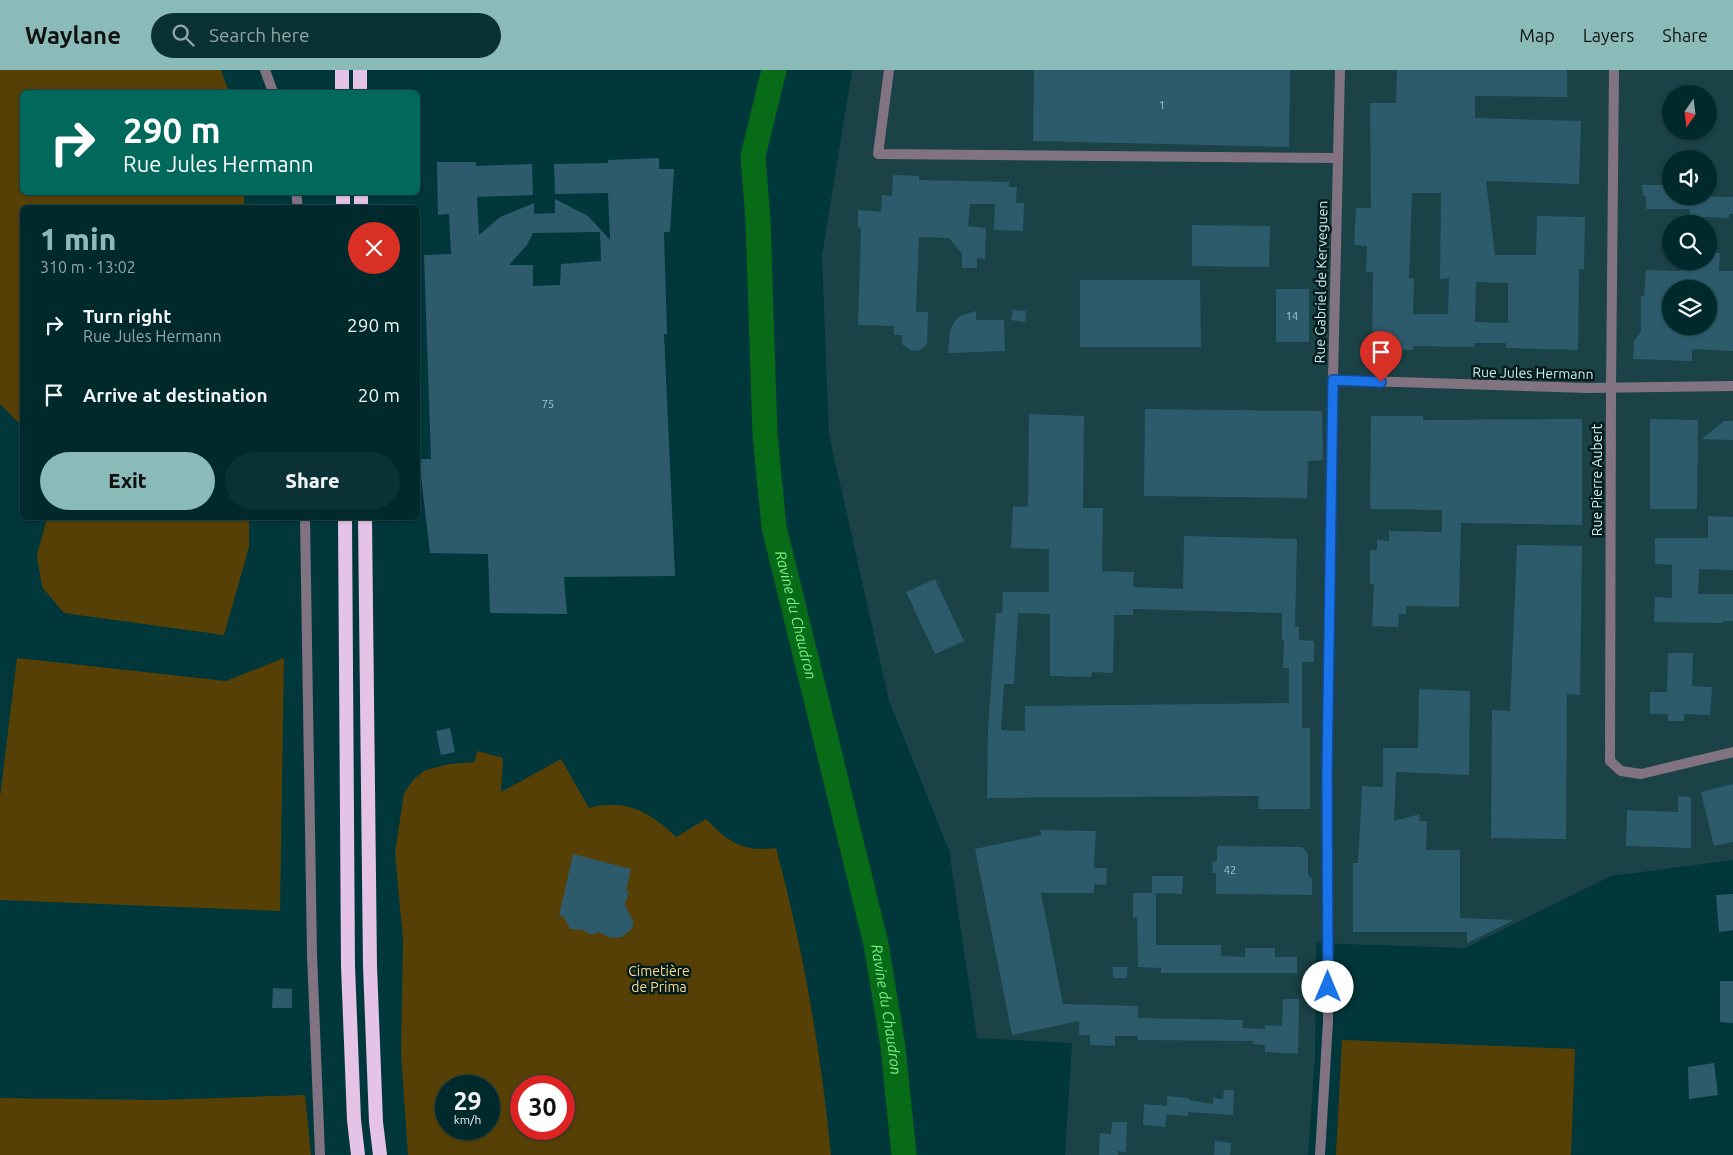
<!DOCTYPE html>
<meta charset="utf-8">
<style>
body{margin:0;font-family:Ubuntu,sans-serif;background:#0a3134;color:#f1f3f6;height:100vh;display:flex;flex-direction:column;font-size:19px;white-space:nowrap}
*{box-sizing:border-box;margin:0}
p{font-size:16px;color:#95a6a9}
.icon{flex:none;width:28px;height:28px;fill:none;stroke:currentColor;stroke-width:2;stroke-linecap:round;stroke-linejoin:round}
.map{position:relative;flex:1;overflow:hidden}
.drawer{position:absolute;left:20px;top:135px;width:400px;height:315px;display:flex;flex-direction:column;background:#00292c;border-radius:8px;box-shadow:0 1px 4px #0004,0 0 0 1px #224548}
.drawer>*{flex:none}
.top-card{position:absolute;left:20px;top:20px;width:400px;height:105px;border-radius:8px;box-shadow:0 1px 4px #0004,0 0 0 1px #224548;background:#00695c;color:#fff;overflow:hidden}
.needle{width:32px;rotate:194deg}
.tools{position:absolute;left:1662px;top:15px;display:grid;gap:10px}
.tools a{display:grid;place-items:center;width:55px;height:55px;border-radius:50%;background:#00292c;box-shadow:0 1px 4px #0004,0 0 0 1px #224548;font-size:25px}
.speed{position:absolute;left:435px;top:1005px;display:flex;gap:10px;font-size:25px;font-weight:700;text-align:center}
.speed>*{display:grid;place-content:center;width:65px;height:65px;border-radius:50%;background:#00292c;box-shadow:0 1px 4px #0004,0 0 0 1px #224548;line-height:1}
.speed small{font-size:12px;font-weight:400}
.speed .limit{border:8px solid #d22;background:#fff;color:#111}
.pin{position:absolute;display:grid;place-items:center;width:42px;height:42px;color:#fff;margin:-51px -21px;border-radius:50% 50% 50% 0;rotate:-45deg;box-shadow:0 0 5px #0007}
.pin .icon{rotate:45deg}
.me{position:absolute;width:55px;margin:-28px;rotate:0deg;stroke-linejoin:round;filter:drop-shadow(0 0 4px #0008)}
.turn{display:flex;align-items:center;gap:18px;height:105px;padding:0 20px;font-size:22px}
.turn .icon{width:65px;height:65px;stroke-width:2.5}
.turn b{display:block;font-size:35px;line-height:42px}
.round{display:grid;place-items:center;flex:none;width:52px;height:52px;border-radius:26px;background:#0a3134}
.overview{display:flex;align-items:center;justify-content:space-between;height:85px;padding:0 20px}
h1{font-size:30px;font-weight:800;line-height:38px;color:#8bbbb9}
.action{display:flex;gap:10px;margin-top:auto;padding:10px 20px}
.action a{flex:1;height:58px;border-radius:30px;background:#8bbbb9;color:#111;font-size:20px;font-weight:800;line-height:58px;text-align:center}
.action a+a{background:#0a3134;color:#f1f3f6}
ul{padding:0;list-style:none}
li{display:flex;align-items:center;gap:15px;height:70px;padding:0 20px}
li div{flex:1}
li b{display:block;font-size:19px}
li em{font-style:normal}
header{display:flex;align-items:center;gap:30px;box-sizing:border-box;height:70px;padding:0 25px;background:#8bbbb9;color:#111}
header strong{font-size:24px}
nav{display:flex;gap:28px;margin-inline-start:auto;font-size:18px}
.search{width:350px;height:45px;background:#0a3134;display:flex;align-items:center;gap:12px;box-sizing:border-box;padding:0 18px;border-radius:28px;color:#95a6a9;font-size:19px}
.map>svg:first-child{display:block}
.built{fill:#1b4246;fill-rule:evenodd}
.green{fill:#574005;fill-rule:evenodd}
.lines{fill:none;stroke-linecap:round;stroke-linejoin:round}
.river{stroke:#076b18;stroke-width:25}
.building{fill:#2d5b6c;fill-rule:evenodd}
.minor{stroke:#827382;stroke-width:10}
.tertiary{stroke:#827382;stroke-width:10}
.trunk{stroke:#e4c3e6;stroke-width:14}
.route-casing{stroke:#114b97;stroke-width:12}
.route{stroke:#1a73e8;stroke-width:9}
.labels{text-anchor:middle;stroke-width:5;stroke-linejoin:round;paint-order:stroke}
.number-label{font-size:11px;fill:#a6c9d0}
.street-label{font-size:14px;fill:#cfeef1;stroke:#021c1e}
.park-label{font-size:14px;fill:#fed98b;stroke:#021c1e}
.water-label{font-size:15px;font-style:italic;fill:#82ee85;stroke:#021c1e}
</style>
<header>
<strong>Waylane</strong>
<div class="search"><svg class="icon" aria-label="search" viewBox="0 0 24 24"><circle cx="10" cy="10" r="6"/><path d="M15 15l6 6"/></svg>Search here</div>
<nav><a>Map</a><a>Layers</a><a>Share</a></nav>
</header>
<div class="map">
<svg width="1733" height="1085" viewBox="0 0 1733 1085">
<rect width="100%" height="100%" fill="#00373b"/>
<!-- built -->
<path class="built" d="M852,0H1733V790L1611,806L1465,878L1316,873L1315,987L1308,1085H1065L1072,973L977,968L949,780L889,631L829,365L822,186ZM1671,24H1709V61H1671ZM1671,89H1709V126H1671ZM1671,154H1709V191H1671ZM1671,219H1709V256H1671Z"/>
<!-- green -->
<path class="green" d="M0,0H221L229,22H22V122L244,123V137L22,138V356L0,334Z
M47,448H249V477L224,565L64,543L42,517L37,485Z
M17,588L226,611L284,588L280,841L0,830V727Z
M478,681L503,688L501,722L561,689L589,738C624,728 651,742 676,767L706,749C729,773 743,782 776,778C803,878 821,982 831,1085H408L401,984L403,870L395,783L404,723L414,709L426,700L449,694L474,692ZM446,1016H489V1059H446ZM521,1016H564V1059H521Z
M1342,970L1575,979L1571,1085H1336Z
M305,1025L311,1085H0V1028L160,1030Z"/>
<g class="lines">
<!-- river -->
<path class="river" id="s1" d="M774,0L753,86L758,151L765,365L774,457L876,874L893,977L904,1085"/>
</g>
<!-- building -->
<path class="building" d="M1034,0H1290L1289,77L1033,71Z
M1397,0H1567V27L1475,26V48L1581,51L1579,114L1486,111L1495,185H1536L1537,146L1585,147L1584,199H1579L1578,280L1506,278V273H1474V277L1413,276V280L1372,279L1373,202H1366L1367,176L1354,175L1356,138H1371L1370,33H1396ZM1412,123H1441L1440,209L1449,208L1448,244H1413L1414,208H1409ZM1476,212L1508,213V253L1475,252Z
M659,88V99H674L670,162H664L667,264H664L675,506L564,507L567,544L490,543L488,484L430,483L419,389H431L424,185L451,184L449,144L438,145L437,92H476V96L532,94L533,125L477,127L479,165L500,147L534,133V144L555,143V129L588,146L610,170L608,123L555,124L554,94L608,93V90ZM600,162L601,191L561,194L560,215L533,216V195H509L527,175L533,163Z
M893,105L919,106V110L1009,112V117H1017L1016,133H1024L1023,161L994,160L995,134H970L968,156L986,158L985,189L977,188V198H962V184L949,168L919,167L916,242H928L927,275L918,281L910,280L902,274V265H894V256L858,255L861,158L858,157V140L881,142L882,125L892,126Z
M1642,115H1664V120H1671V126L1733,127V144H1729V148L1702,147V151H1689L1690,139H1646V126H1643Z
M1192,155L1270,156L1269,197L1192,196Z
M1709,183H1720L1719,201H1733V281L1692,279V291L1633,289L1634,271L1641,261V226H1644L1646,200L1682,201L1683,191H1709ZM1671,219H1709V256H1671Z
M1080,210H1200L1201,277H1080Z
M1276,219H1309V272H1276Z
M1013,240L1026,241L1025,252L1011,250Z
M976,241V250H1004L1005,281L948,283L950,260L954,252L960,246Z
M1145,339L1322,341L1323,390L1308,391L1307,428L1144,426Z
M1029,344L1084,346L1083,438H1103L1102,501L1134,502L1133,517L1183,519L1184,466L1297,469L1295,557H1299V570L1314,571V592H1302V658H1310V739H1258L1259,726L987,728L988,659L996,543H1002L1003,522H1049V479L1011,478L1013,436L1028,437ZM1133,539L1282,543V570H1284L1283,598H1289V633L1025,636V661L1001,660L1004,614H1014L1018,543L1050,544V606L1091,607L1092,602L1113,603L1114,545H1133Z
M1371,346H1423V350L1582,349V455L1461,453L1459,537L1406,536V544H1399L1398,557L1372,556L1374,514H1370V480H1377V470L1389,471V461L1442,462V440L1370,439Z
M1650,349L1698,350L1697,439H1650Z
M1724,351H1733V370L1702,369Z
M1708,446L1733,447V500L1699,499L1698,524H1733V551H1723V553L1654,552L1655,527L1672,528V495L1655,494V468H1708Z
M1517,475L1582,476L1580,625L1567,624L1566,769L1491,768L1492,640L1510,641Z
M935,509L964,571L935,584L906,522Z
M1668,583H1693L1692,616L1712,617L1710,645L1684,644V651H1668V644H1650V622H1667Z
M1419,619L1470,621L1469,705L1396,702L1394,751L1420,744L1419,751H1427L1426,780H1460V848L1514,850L1467,873V862H1353V793H1358L1362,716L1383,717V678H1418Z
M450,658L455,682L441,685L436,661Z
M1733,714V772L1714,776L1701,722Z
M1678,726L1691,727V778L1626,776L1627,740L1678,742Z
M1040,760L1096,761L1094,798H1107L1106,815L1094,814V823H1041L1063,934L1138,936V948L1243,950L1242,958L1265,959V955L1282,956L1283,929H1299L1298,984L1265,982V975L1253,974V971L1138,970V966H1115V976L1090,975V965H1079V951L1012,965L975,779L1042,765Z
M1217,776L1302,777L1308,784V805L1312,809V825L1216,824V803H1213L1212,792L1217,791Z
M573,784L631,799L626,820L629,821L625,835L634,853L631,860L622,867L611,868L598,862L591,865L583,860L570,859L564,847L559,846Z
M1152,806H1183L1182,824L1156,823V875H1221V886L1245,887V878H1275V887H1297V903H1161V898L1138,897L1137,848H1133V823H1152Z
M1733,824V860L1719,862L1716,825Z
M1113,897H1127V908H1113Z
M1720,911H1733V953L1720,952Z
M273,918L292,919V938H272Z
M1714,993L1718,1025L1689,1029L1688,997Z
M1224,1020H1234L1233,1045L1188,1042V1046L1167,1044L1165,1057L1143,1055L1144,1034L1167,1036V1026L1189,1028V1030L1213,1034V1028L1223,1029Z
M1112,1052H1127L1126,1082L1118,1081V1085H1099L1100,1063L1111,1064Z
M1215,1071L1231,1073L1230,1085H1214Z"/>
<g class="lines">
<!-- minor -->
<path class="minor" d="M265,0L273,22
M889,0L878,84L1338,88
M296,122L298,138
M1611,318L1610,691L1621,701L1641,704L1733,682
M305,448L312,884L320,1085
M1320,1085L1328,951L1327,703L1333,310"/>
<!-- tertiary -->
<path class="tertiary" d="M1340,0L1333,310L1587,318L1733,316
M1611,318L1614,0"/>
<!-- trunk -->
<path class="trunk" d="M342,0V22
M360,0V22
M343,122V138
M361,122V138
M345,448L348,896L354,1050L358,1085
M365,448L370,896L376,1052L380,1085"/>
</g>
<g class="lines">
<defs>
<path id="route" d="M1328,917L1327,703L1333,310L1381,312"/>
</defs>
<!-- route casing -->
<use href="#route" class="route-casing"/>
<!-- route -->
<use href="#route" class="route"/>
</g>
<g class="labels">
<!-- number labels -->
<g class="number-label">
<text x="1162" y="39">1</text>
<text x="1292" y="250">14</text>
<text x="548" y="338">75</text>
<text x="1230" y="804">42</text>
</g>
<!-- street labels -->
<g class="street-label">
<text transform="translate(1321 212) rotate(-89)" y="5">Rue Gabriel de Kerveguen</text>
<text transform="translate(1533 303) rotate(1)" y="5">Rue Jules Hermann</text>
<text transform="translate(1597 410) rotate(-90)" y="5">Rue Pierre Aubert</text>
</g>
<!-- park labels -->
<g class="park-label">
<text x="659" y="906">Cimetière<tspan x="659" dy="16">de Prima</tspan></text>
</g>
<!-- water labels -->
<g class="water-label">
<text dy="5" stroke="none"><textPath href="#s1" startOffset="551">Ravine du Chaudron</textPath></text>
<text dy="5" stroke="none"><textPath href="#s1" startOffset="956">Ravine du Chaudron</textPath></text>
</g>
</g>
</svg>
<div class="tools">
<a><svg class="needle" viewBox="-14 -14 28 28"><path d="M0-13l5 13h-10z" fill="#e53935"/><path d="M0 13l5-13h-10z" fill="#95a6a9"/></svg></a>
<a><svg class="icon" aria-label="sound" viewBox="0 0 24 24"><path d="M4 9h4l5-4v14l-5-4H4zM17 9q2 3 0 6"/></svg></a>
<a><svg class="icon" aria-label="search" viewBox="0 0 24 24"><circle cx="10" cy="10" r="6"/><path d="M15 15l6 6"/></svg></a>
<a><svg class="icon" aria-label="layers" viewBox="0 0 24 24"><path d="M12 4l9 5-9 5-9-5zM3 14l9 5 9-5"/></svg></a>
</div>
<div class="speed"><div>29<small>km/h</small></div><div class="limit">30</div></div>
<div class="pin" style="left:1381px;top:312px;background:#d93025"><svg class="icon" aria-label="arrive" viewBox="0 0 24 24"><path d="M6 21V4h12l-3 4 3 4H6"/></svg></div>
<svg class="me" style="left:1328px;top:917px" viewBox="-20 -20 40 40"><circle r="19" fill="#fff"/><path d="M0-13L10 11 0 6-10 11z" fill="#1a73e8"/></svg>
<div class="top-card">
<div class="turn"><svg class="icon" aria-label="right" viewBox="0 0 24 24"><path d="M7 20v-9h11M14 6l5 5-5 5"/></svg><div><b>290 m</b>Rue Jules Hermann</div></div>
</div>
<section class="drawer">
<div class="overview"><div><h1>1 min</h1><p>310 m · 13:02</p></div><a class="round" style="background:#d93025;color:#fff"><svg class="icon" aria-label="close" viewBox="0 0 24 24"><path d="M6 6l12 12M18 6L6 18"/></svg></a></div>
<ul>
<li><svg class="icon" aria-label="right" viewBox="0 0 24 24"><path d="M7 20v-9h11M14 6l5 5-5 5"/></svg><div><b>Turn right</b><p>Rue Jules Hermann</p></div><em>290 m</em></li>
<li><svg class="icon" aria-label="arrive" viewBox="0 0 24 24"><path d="M6 21V4h12l-3 4 3 4H6"/></svg><div><b>Arrive at destination</b></div><em>20 m</em></li>
</ul>
<div class="action"><a>Exit</a><a>Share</a></div>
</section>
</div>
